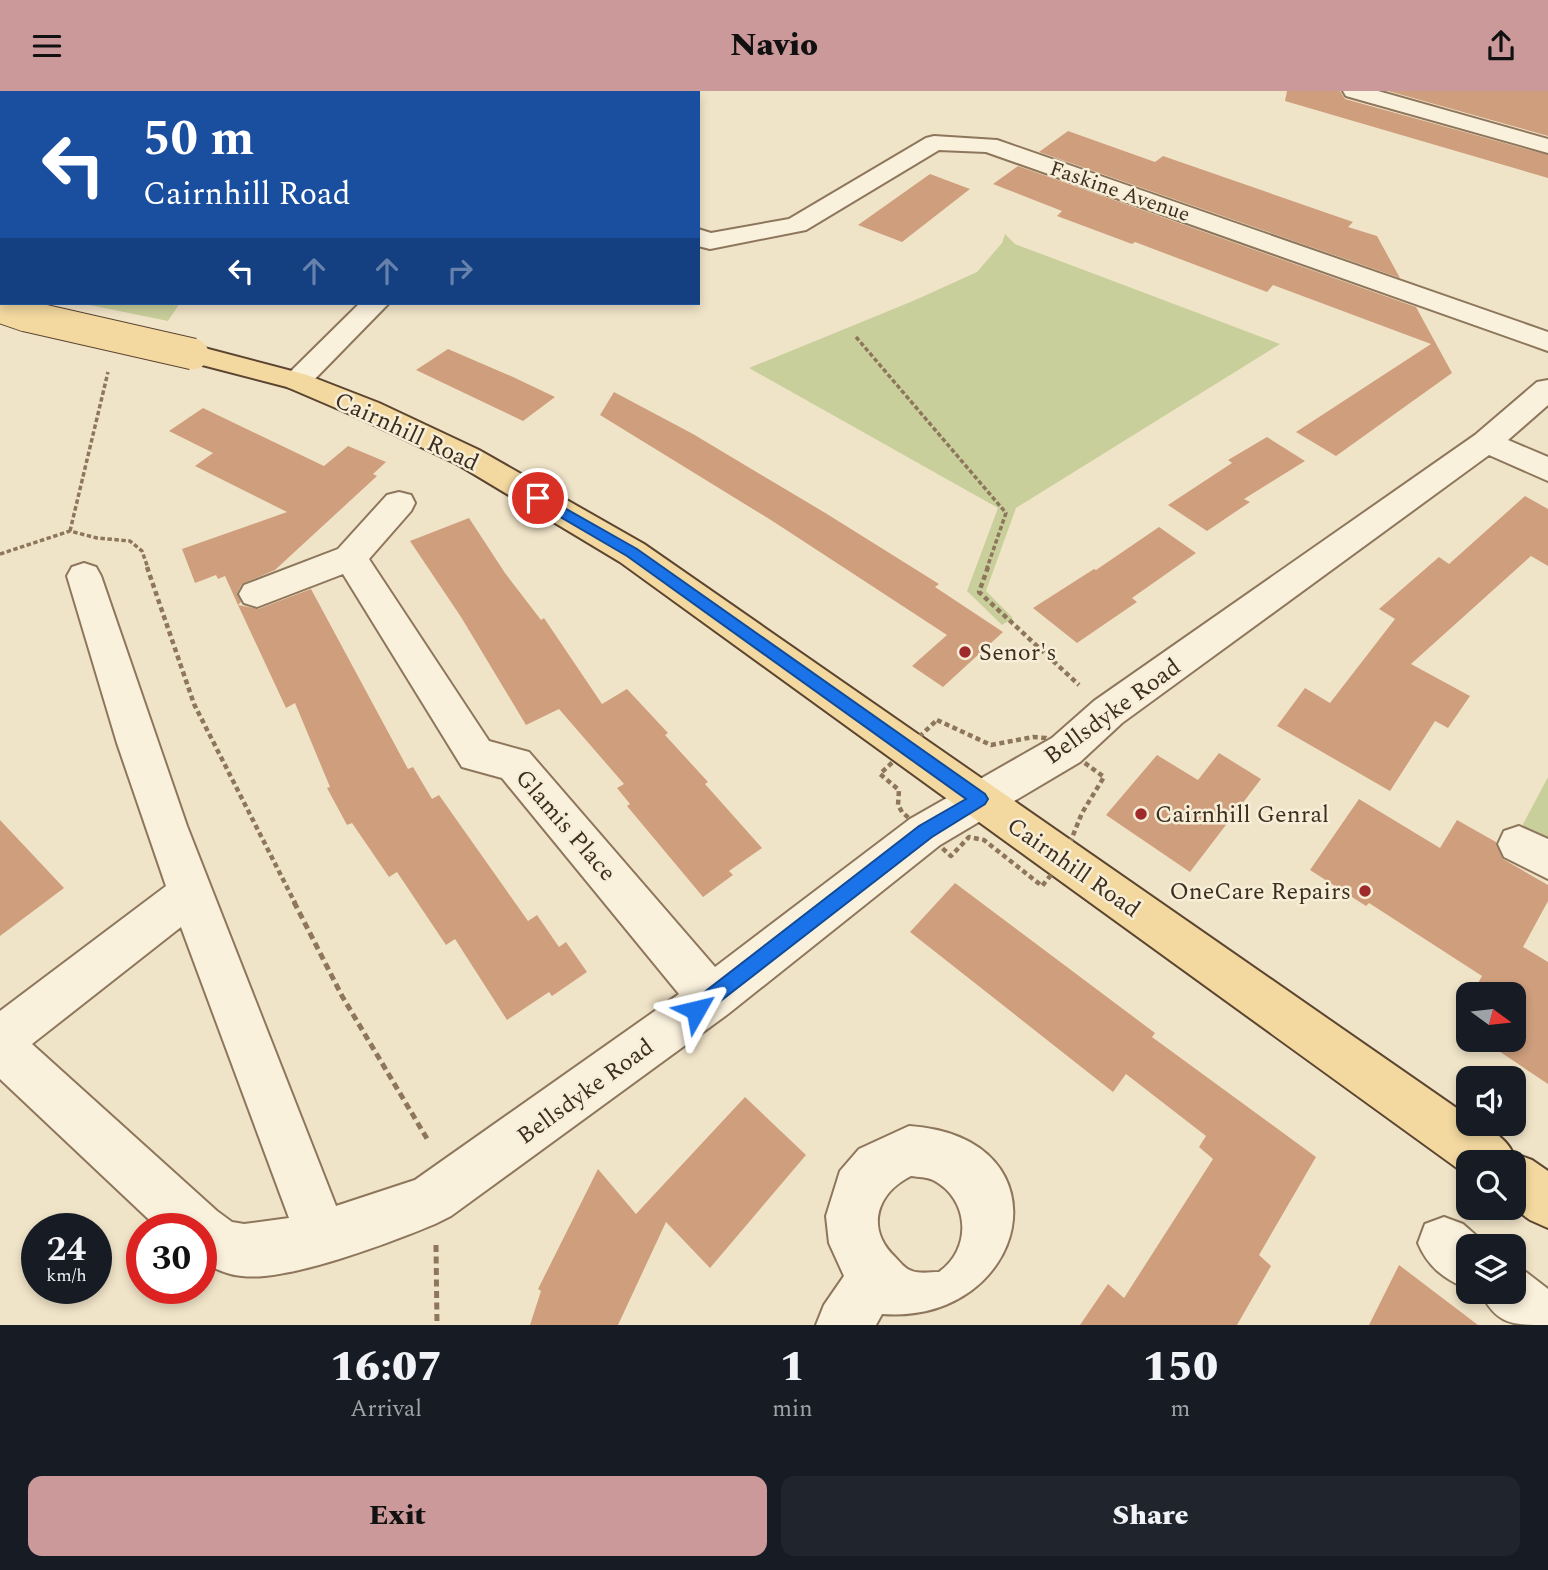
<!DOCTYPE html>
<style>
body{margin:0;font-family:Spectral,serif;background:#20242c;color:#f1f3f6;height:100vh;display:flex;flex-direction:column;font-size:26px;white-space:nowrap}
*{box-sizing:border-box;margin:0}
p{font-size:23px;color:#9ea1a6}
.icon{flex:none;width:38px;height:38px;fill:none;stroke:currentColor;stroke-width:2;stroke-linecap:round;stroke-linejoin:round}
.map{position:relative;height:1234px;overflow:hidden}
.sheet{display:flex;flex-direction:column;background:#171b24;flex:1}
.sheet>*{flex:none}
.hud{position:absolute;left:0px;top:0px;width:700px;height:214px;box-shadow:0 4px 10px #0003;background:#1a4fa0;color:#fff;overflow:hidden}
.needle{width:46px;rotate:105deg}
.fabs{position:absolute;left:1456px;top:891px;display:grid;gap:14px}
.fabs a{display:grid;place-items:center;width:70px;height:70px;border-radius:14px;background:#171b24;box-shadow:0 4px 10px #0003;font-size:35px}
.speed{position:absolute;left:21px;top:1122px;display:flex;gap:14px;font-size:35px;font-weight:700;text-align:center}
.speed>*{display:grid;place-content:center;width:91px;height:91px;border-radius:50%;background:#171b24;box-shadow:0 4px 10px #0003;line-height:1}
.speed small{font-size:18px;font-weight:400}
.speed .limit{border:10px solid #d22;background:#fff;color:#111}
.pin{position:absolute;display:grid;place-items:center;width:60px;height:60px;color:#fff;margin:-30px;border:4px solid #fff;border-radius:50%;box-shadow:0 2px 7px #0007}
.me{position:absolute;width:77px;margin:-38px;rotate:53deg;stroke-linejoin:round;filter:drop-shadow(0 0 5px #0008)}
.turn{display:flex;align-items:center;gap:24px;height:147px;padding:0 28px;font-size:32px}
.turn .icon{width:91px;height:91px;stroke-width:2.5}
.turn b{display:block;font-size:49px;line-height:60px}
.lanes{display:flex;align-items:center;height:66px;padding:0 28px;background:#0003;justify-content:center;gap:35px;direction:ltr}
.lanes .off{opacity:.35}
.eta{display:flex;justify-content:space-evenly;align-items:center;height:119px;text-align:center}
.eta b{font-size:42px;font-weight:800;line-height:49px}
.button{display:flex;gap:14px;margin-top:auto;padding:14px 28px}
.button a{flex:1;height:80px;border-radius:14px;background:#cc999b;color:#111;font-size:28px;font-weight:800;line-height:80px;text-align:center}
.button a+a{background:#20242c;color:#f1f3f6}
header{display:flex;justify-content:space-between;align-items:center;height:91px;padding:0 28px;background:#cc999b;color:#111;font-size:32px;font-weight:800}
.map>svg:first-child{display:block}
.green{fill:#c9cf9b}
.building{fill:#cf9f7d}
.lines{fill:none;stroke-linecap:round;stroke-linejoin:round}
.minor-casing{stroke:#8d765c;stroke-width:4}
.major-casing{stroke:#5b4430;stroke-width:4}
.path-far2{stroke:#8d765c;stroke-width:3.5;stroke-dasharray:4.5 2.5;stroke-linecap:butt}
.path-far1{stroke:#8d765c;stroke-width:4.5;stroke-dasharray:5 3.5;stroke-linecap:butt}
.path{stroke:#8d765c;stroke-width:5;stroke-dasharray:7 4.5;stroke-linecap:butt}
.minor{fill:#faf1dc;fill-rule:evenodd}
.major{fill:#f3d9a0;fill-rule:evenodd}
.major-bridge-casing{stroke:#5b4430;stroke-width:33;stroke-linecap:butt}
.major-bridge{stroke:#f3d9a0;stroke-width:31}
.route{fill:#1a73e8;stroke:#114b97;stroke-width:2}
.poi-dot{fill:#9e2a2b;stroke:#f7eed8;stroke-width:2.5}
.labels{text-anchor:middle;stroke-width:5;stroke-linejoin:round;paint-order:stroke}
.far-street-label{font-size:21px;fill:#3d2e20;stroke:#f7eed8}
.street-label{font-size:24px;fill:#3d2e20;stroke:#f7eed8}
.poi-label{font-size:24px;fill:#3d2e20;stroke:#f7eed8;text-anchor:start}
</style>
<header><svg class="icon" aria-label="menu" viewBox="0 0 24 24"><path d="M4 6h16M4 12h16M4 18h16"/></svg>Navio<svg class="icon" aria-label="share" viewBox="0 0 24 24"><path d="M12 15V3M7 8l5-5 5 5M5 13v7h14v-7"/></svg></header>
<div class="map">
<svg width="1548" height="1234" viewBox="0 0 1548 1234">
<rect width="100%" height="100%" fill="#f0e4c8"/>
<!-- green -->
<path class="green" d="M1005,143L1015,153L1280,253L1016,417L986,500L1013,527L1002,534L967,500L998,417L749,277L913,210L977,181L1002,152Z
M80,212H180L168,230Z
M1548,686V749L1522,735Z"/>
<!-- building -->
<path class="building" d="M1287,0H1340L1345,8L1548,64V87L1285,10Z
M1388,0H1548V45Z
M1068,40L1155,71L1163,65L1353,131L1348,136L1377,145L1400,187L1039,61Z
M1018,75L1416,216L1452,282L1336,365L1296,341L1431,253L1273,194L1267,201L1135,151L1132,153L1057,125L1062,120L993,93Z
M930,83L970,98L902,151L858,134Z
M448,258L513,286L555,306L523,330L416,279Z
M614,301L693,343L827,423L939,493L935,496L1003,541L943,596L912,575L947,544L774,431L600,324Z
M203,317L324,375L348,355L386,371L373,383L377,385L275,479L242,493L237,502L241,511L238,514L225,485L218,488L216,484L195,492L182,458L287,421L195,375L213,362L169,340Z
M1267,346L1305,370L1244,408L1250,411L1207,440L1168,414L1232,372L1228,369Z
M1525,405L1548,418V475L1531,465L1411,573L1470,605L1448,637L1435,630L1390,700L1277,635L1305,597L1330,612L1395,528L1379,518L1439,466L1449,473Z
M469,427L505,482L541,529L544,527L602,613L627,598L668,642L665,644L708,691L705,693L762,757L729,780L733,784L703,806L627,715L630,713L617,697L624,693L559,618L526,634L461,526L410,450Z
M1159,436L1196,462L1132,507L1137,511L1077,552L1033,517L1094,478L1096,479Z
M311,498L408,678L413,676L432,708L439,704L528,830L537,824L559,856L566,851L587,881L552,905L549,901L507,929L455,848L446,854L397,781L389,786L352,732L347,734L327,697L330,696L295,612L286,617L238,514L258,518Z
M1219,662L1261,688L1190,781L1106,724L1157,664L1198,689Z
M1359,708L1440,757L1457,729L1496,751L1503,768L1548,794V810L1523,856L1548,871V993L1481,948H1514V903H1472L1482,885L1369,812L1366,815L1310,779Z
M0,729L64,797L0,845Z
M955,792L1155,942L1152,946L1316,1066L1259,1164L1271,1175L1237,1234H1080L1108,1193L1124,1207L1213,1068L1199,1056L1206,1045L1126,983L1113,1001L910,841Z
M745,1006L806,1064L710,1177L666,1131L618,1234H530L541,1200L538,1198L598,1078L636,1123Z
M1399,1174L1478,1234H1369Z"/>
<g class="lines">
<defs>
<path id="minor" d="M361,0H383L384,2H362Z
M642,0H667L641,2Z
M1343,0H1378L1548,48V62L1346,5Z
M934,45L997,49L1548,241V260L986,61L939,59L806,139L710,158L698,155V138L711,142L789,128L926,47Z
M360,212H389L307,296L297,299L287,296L282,290L287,284Z
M1548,289V314L1508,349L1548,366V390L1489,364L1122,632L1080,671L940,754L728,923L451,1125L435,1133C392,1151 287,1191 242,1185C228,1184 214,1177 201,1171V1138H159L0,988V920L166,795L117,652L67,485L72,476L84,472L96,476L101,485L187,735L336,1115L415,1089L679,903L502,687L462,676L343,483L257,516L244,512L239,503L244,494L338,458L387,404L399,401L411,404L415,412L411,420L369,468L489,650L529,661L715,876L910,728L1052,647L1094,610L1475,344L1537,291ZM181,836L289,1127L244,1133L232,1131L217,1120L32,953Z
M1519,735L1548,748V788L1504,766L1498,753L1504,740Z
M909,1035C1073,1046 1028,1234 882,1223L876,1234H816L824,1214L844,1185L829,1152L826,1125L840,1080L859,1058ZM911,1085C918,1086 927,1086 933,1089C970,1108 972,1158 939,1181C931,1181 920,1183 912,1180C905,1178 900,1171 895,1166C865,1137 877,1102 911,1085Z
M1444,1126L1463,1133L1488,1155H1468V1198C1444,1188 1428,1176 1418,1152L1425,1133Z
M1514,1176L1526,1181L1548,1198V1234C1512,1234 1496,1234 1480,1200H1514Z"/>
<path id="major" d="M193,254L307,284L379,312L479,359L644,453L1468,1025V1032C1485,1032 1506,1047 1513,1062L1532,1069L1548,1080V1137L1530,1129L1512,1116L1514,1071H1468V1085L620,471L457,373L357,326L287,296L183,269L179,263L183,257Z"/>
</defs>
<!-- minor casing -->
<use href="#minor" class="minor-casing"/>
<!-- major casing -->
<use href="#major" class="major-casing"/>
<!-- path-far2 -->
<path class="path-far2" d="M856,246L1006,422L987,477
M70,440L108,281
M0,463L70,440L97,447L130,450L142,460L148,477"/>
<!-- path-far1 -->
<path class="path-far1" d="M147,476L194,613L295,812
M988,476L979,501L1079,594
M937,629L991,654L1033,646L1046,647L1063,656L1104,686L1082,722L1063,769L1042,795L984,749L969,746L951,765L902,721L898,714L899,699L880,683Z"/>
<!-- path -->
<path class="path" d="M294,811L342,905L429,1051
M436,1154L437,1234"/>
<!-- minor -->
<use href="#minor" class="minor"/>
<!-- major -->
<use href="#major" class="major"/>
<defs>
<path id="major-bridge" d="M0,216L26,225L193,263"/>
</defs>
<!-- major-bridge casing -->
<use href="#major-bridge" class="major-bridge-casing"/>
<!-- major-bridge -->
<use href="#major-bridge" class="major-bridge"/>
</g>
<!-- route -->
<path class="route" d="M538,402L637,458L985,703L988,708L985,713L932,746L696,929L689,926L686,919L689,913L919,735L966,708L627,465L533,410V404Z"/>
<!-- markers -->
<g class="poi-dot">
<circle cx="965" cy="561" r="7"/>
<circle cx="1141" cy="723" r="7"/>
<circle cx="1365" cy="800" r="7"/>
</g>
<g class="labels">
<!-- far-street labels -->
<g class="far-street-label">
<text transform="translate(1120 100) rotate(19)" y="7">Faskine Avenue</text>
</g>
<!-- street labels -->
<g class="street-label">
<text transform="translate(407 340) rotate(25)" y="8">Cairnhill Road</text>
<text transform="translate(1112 620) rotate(-36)" y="8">Bellsdyke Road</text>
<text transform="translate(566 734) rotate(49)" y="8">Glamis Place</text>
<text transform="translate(1074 776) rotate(35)" y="8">Cairnhill Road</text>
<text transform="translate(585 1000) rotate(-36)" y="8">Bellsdyke Road</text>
</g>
<!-- poi labels -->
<g class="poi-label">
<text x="979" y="569">Senor's</text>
<text x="1155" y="731">Cairnhill Genral</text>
<text x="1351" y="808" text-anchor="end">OneCare Repairs</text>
</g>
</g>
</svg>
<div class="fabs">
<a><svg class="needle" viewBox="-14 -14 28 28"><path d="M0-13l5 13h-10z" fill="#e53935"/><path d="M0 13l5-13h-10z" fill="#9ea1a6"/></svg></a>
<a><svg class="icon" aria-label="sound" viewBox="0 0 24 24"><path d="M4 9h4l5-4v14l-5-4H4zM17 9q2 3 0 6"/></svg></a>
<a><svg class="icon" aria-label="search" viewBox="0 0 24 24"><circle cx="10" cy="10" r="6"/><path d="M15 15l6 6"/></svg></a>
<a><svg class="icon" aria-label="layers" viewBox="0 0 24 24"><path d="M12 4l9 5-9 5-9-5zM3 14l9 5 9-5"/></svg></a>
</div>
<div class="speed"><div>24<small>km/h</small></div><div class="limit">30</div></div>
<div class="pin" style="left:538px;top:407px;background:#d93025"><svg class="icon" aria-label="arrive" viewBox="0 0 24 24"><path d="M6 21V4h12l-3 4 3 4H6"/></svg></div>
<svg class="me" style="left:696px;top:919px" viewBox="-20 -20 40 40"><path d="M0-17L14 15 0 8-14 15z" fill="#1a73e8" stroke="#fff" stroke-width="4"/></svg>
<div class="hud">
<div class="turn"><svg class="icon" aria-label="left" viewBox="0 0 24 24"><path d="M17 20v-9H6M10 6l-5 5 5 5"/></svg><div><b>50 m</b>Cairnhill Road</div></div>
<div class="lanes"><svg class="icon" aria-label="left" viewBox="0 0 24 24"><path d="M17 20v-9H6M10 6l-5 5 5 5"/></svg><svg class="icon off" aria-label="ahead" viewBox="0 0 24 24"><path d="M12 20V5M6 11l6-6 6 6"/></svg><svg class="icon off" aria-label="ahead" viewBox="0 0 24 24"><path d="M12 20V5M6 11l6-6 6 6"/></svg><svg class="icon off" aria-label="right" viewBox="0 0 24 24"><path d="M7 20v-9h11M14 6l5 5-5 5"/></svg></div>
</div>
</div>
<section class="sheet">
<div class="eta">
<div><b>16:07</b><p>Arrival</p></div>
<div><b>1</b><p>min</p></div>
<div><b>150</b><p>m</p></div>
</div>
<div class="button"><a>Exit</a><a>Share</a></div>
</section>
